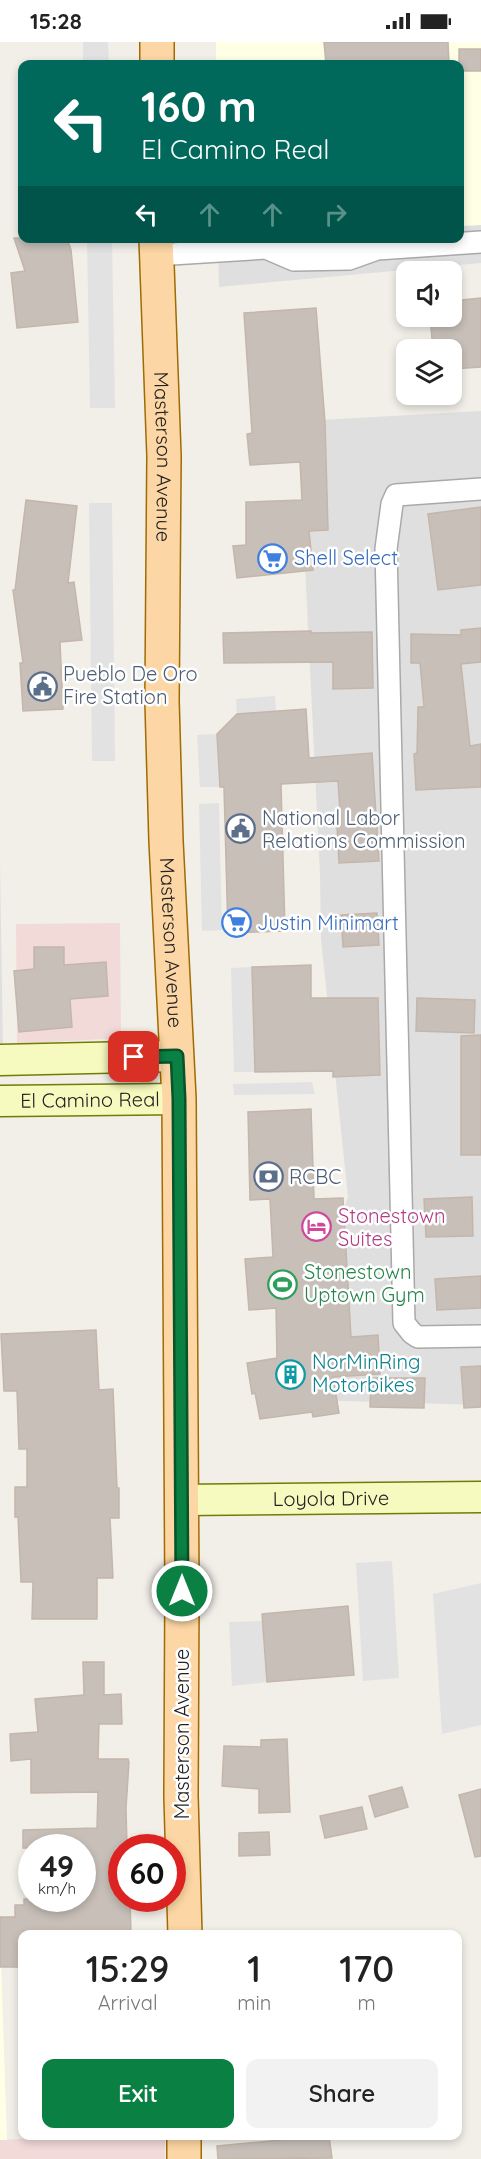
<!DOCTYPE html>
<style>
body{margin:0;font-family:Quicksand,sans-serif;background:#f2f2f2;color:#222;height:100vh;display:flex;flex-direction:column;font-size:22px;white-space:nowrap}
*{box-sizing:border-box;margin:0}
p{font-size:20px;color:#767676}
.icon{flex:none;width:33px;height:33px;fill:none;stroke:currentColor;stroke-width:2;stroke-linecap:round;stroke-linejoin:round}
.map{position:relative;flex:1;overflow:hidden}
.drawer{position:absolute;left:18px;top:1888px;width:444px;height:210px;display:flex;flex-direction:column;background:#fff;border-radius:12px;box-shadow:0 3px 9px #0003}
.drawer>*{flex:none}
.top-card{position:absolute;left:18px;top:18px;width:446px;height:183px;border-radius:12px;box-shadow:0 3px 9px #0003;background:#00695c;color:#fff;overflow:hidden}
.tools{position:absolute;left:396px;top:219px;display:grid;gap:12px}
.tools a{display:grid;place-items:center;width:66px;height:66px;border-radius:12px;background:#fff;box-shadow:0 3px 9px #0003;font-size:30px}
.speed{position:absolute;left:18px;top:1792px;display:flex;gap:12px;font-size:30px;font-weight:700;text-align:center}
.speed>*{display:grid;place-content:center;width:78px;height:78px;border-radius:50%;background:#fff;box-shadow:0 3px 9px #0003;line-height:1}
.speed small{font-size:15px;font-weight:400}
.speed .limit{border:9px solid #d22;background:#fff;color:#111}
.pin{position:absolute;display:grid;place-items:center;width:51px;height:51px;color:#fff;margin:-26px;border-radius:12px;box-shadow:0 3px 9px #0006}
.me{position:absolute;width:66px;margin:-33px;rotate:0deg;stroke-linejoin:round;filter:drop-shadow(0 0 4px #0008)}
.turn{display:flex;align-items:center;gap:21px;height:126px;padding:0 24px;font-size:27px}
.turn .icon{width:78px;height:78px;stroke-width:2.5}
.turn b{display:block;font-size:42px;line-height:51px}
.lanes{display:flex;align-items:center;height:57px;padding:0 24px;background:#0003;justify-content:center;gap:30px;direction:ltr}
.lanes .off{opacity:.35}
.eta{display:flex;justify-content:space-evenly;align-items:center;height:102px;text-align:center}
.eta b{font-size:36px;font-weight:600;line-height:42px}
.primary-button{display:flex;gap:12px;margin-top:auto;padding:12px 24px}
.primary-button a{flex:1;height:69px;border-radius:12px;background:#0b8043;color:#fff;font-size:24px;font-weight:600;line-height:69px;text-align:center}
.primary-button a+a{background:#f2f2f2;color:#222}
.status{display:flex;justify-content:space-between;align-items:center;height:42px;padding:0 30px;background:#fff;direction:ltr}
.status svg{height:16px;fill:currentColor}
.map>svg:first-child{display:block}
.residential{fill:#e0dfdf}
.commercial{fill:#f2dad9}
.education{fill:#ffffe5}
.parking{fill:#e2e2e2}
.building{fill:#c7bfb8;stroke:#c4b6ab;stroke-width:1.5}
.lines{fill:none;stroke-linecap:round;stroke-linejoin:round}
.street-casing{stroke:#a9a9a9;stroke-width:24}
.secondary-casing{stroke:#707d05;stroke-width:33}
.primary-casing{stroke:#a06b00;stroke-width:36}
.street{stroke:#fff;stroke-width:21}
.secondary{stroke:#f7fabf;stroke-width:30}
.primary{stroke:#fcd6a4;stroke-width:33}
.route-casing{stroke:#07532c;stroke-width:15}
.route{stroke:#0b8043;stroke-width:10}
.labels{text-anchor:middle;stroke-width:5;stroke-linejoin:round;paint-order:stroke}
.street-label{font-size:20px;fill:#222;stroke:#fff}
.shop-label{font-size:20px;fill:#366cbe;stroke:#fff;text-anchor:start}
.service-label{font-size:20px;fill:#4e5e75;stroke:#fff;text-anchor:start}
.hotel-label{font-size:20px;fill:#b23c85;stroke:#fff;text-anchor:start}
.leisure-label{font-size:20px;fill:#27864d;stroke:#fff;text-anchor:start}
.culture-label{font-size:20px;fill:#0d838f;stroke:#fff;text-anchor:start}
</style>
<div class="status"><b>15:28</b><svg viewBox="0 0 49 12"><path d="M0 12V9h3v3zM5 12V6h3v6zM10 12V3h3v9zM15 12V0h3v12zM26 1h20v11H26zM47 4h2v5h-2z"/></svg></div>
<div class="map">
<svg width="481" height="2117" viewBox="0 0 481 2117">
<rect width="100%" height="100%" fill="#f2efe9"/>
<!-- residential -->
<path class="residential" d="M481,183V221L219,245L218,197L459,196V184Z
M481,369V1363L276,1357L348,1155L321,897L320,832L300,420L285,380Z
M0,817L3,1010H0Z"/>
<!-- commercial -->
<path class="commercial" d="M120,881L121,996L17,1002L16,882Z
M79,2094H165V2117H0V2098Z"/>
<!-- education -->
<path class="education" d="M216,0H481V183L459,184V22H216Z
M0,1888L7,2098H0Z"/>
<!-- parking -->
<path class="parking" d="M83,0H108L109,22H83Z
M87,197H112L115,366H90Z
M89,461H112L115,719H92Z
M275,654L276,669L237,672L236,657Z
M217,692L220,745H200L197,693Z
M219,761L222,888L202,889L199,762Z
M252,925L255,1030H234L231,926Z
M312,1040L315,1052L234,1053L233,1042Z
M392,1519L399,1636L363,1639L356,1521Z
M481,1541V1683L442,1692L433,1552Z
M262,1579L267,1640L232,1644L229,1580Z"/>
<!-- building -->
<path class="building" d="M324,0H448L449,22H326Z
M459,7H481V29H459Z
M14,196H67L71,208L78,280L17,286L11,231L25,229Z
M481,256V325L452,327V308H433L430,274H452V259Z
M316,266L325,380L328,488L309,489L313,528L237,536L233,504L246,503V460L302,458L300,420L250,423L247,392L252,391L244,271Z
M26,458L77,464L68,541L74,540L82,598L60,600L63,667L23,669L20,621H23L13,548H15Z
M481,465V543L438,548L428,472Z
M481,586V620L461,622L470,704L481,702V745L416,748L414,712L417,711L418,665H424L420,621H411V592L461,593V588Z
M311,589V591L372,590L373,646L333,647V620L224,621L223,591Z
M306,667L309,716L372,711L379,819L339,821L337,784H341L338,739L281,742L285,889L228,891L224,745H220L217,692L237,672Z
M377,871L379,903L343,905L341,873Z
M34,905H64V923L106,920L108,954L70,957L72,985L19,990L14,929L34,927Z
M311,923V956H378L380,1033L333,1035V1029L255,1030L252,925Z
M417,956L475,958L474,991L416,989Z
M481,993V1113H461V994Z
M311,1067L314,1157L343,1156L351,1295L378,1293L380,1332L333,1335L339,1371L313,1375L312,1370L260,1377L255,1351L252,1352L247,1321L277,1316L276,1266L249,1268L245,1217L273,1215L270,1157L250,1158L248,1070Z
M472,1155L473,1194L426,1195L424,1157Z
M481,1234V1266L437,1268L435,1237Z
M96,1288L99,1348L113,1347L117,1446H119V1476H110L113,1536H97V1577H32L33,1540H21L18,1475H15V1445H27V1407H19L17,1349H4L1,1292Z
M481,1324V1365L464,1366L461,1325Z
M371,1336H425L424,1366L370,1365Z
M348,1564L354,1633L267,1640L262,1572Z
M83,1620H104V1653L121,1652L122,1682H99L98,1717H128L129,1720L126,1766L127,1806H122V1857H130L131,1893H22V1925H0V1875H15V1863H24V1857H82V1806H23V1788L97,1786L98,1750L31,1751V1717L11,1719L10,1692L38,1690L35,1657L84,1653Z
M287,1697L290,1770L259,1771V1747L222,1744L224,1704L261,1705V1698Z
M402,1745L408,1765L375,1775L369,1754Z
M481,1747V1814L475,1815L459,1753Z
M362,1765L367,1787L325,1796L320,1774Z
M269,1790L270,1813L239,1814V1791Z
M280,2094H329L332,2116L218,2117L217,2104L281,2098Z"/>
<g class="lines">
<defs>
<path id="street" d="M266,206L294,218L349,217L377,207L481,200
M156,213L266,206L294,198L349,197L377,207
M481,447L396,453L392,462L386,507L404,1281L412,1291L418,1295L481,1294"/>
<g id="secondary">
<path d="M0,1018L177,1014"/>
<path id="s1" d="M0,1059L179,1057"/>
<path id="s2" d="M181,1458L481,1455"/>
</g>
<g id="primary">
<path d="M157,22V0"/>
<path id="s3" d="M156,196L164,414L162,659L166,799L179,1057L182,1549L181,1754L185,1893"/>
<path d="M184,2094V2117"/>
</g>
</defs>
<!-- street casing -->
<use href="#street" class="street-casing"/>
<!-- secondary casing -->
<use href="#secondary" class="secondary-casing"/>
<!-- primary casing -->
<use href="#primary" class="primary-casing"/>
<!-- street -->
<use href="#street" class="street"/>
<!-- secondary -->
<use href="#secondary" class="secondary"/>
<!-- primary -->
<use href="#primary" class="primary"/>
</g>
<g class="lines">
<defs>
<path id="route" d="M134,1015L177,1014L179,1057L182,1549"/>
</defs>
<!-- route casing -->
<use href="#route" class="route-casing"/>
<!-- route -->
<use href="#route" class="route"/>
</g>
<!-- icons -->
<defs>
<symbol id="supermarket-ring" viewBox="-11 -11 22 22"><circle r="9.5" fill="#fff" stroke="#3f7fe0" stroke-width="1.5"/><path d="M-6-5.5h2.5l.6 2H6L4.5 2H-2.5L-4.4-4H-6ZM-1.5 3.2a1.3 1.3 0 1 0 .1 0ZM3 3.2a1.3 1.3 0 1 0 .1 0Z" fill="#3f7fe0"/></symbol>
<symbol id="civic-ring" viewBox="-11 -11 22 22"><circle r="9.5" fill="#fff" stroke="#5c6f8a" stroke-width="1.5"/><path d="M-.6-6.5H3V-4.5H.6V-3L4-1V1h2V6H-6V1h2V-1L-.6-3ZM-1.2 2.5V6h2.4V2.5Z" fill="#5c6f8a"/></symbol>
<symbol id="bank-ring" viewBox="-11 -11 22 22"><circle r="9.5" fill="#fff" stroke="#5c6f8a" stroke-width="1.5"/><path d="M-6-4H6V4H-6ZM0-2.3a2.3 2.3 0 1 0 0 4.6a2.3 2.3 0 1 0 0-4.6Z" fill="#5c6f8a"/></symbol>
<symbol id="hotel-ring" viewBox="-11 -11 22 22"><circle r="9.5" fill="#fff" stroke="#d1479c" stroke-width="1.5"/><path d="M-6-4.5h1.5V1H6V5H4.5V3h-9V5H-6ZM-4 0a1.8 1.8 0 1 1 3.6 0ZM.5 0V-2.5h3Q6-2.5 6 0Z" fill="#d1479c"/></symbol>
<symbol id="stadium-ring" viewBox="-11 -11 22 22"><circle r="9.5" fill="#fff" stroke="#2e9e5b" stroke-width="1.5"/><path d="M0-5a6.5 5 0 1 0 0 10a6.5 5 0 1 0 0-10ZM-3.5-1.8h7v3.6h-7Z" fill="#2e9e5b"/></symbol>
<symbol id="building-ring" viewBox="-11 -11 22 22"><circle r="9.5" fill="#fff" stroke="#0f9aa8" stroke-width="1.5"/><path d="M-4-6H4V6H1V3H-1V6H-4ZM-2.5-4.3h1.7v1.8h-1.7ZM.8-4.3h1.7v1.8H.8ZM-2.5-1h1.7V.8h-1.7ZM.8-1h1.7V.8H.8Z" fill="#0f9aa8"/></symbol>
</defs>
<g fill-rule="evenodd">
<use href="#supermarket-ring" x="256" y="500" width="33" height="33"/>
<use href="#civic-ring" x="26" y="628" width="33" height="33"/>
<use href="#civic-ring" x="224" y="770" width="33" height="33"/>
<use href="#supermarket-ring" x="220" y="864" width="33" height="33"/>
<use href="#bank-ring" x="252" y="1118" width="33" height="33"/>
<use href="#hotel-ring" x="300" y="1168" width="33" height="33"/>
<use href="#stadium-ring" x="266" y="1226" width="33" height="33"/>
<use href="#building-ring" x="274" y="1316" width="33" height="33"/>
</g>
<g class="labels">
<!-- street labels -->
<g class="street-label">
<text dy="7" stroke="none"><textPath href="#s3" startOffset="219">Masterson Avenue</textPath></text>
<text dy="7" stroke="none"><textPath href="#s3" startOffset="705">Masterson Avenue</textPath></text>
<text dy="7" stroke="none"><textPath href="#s1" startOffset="90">El Camino Real</textPath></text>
<text dy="7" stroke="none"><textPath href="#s2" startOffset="150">Loyola Drive</textPath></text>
<text transform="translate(182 1692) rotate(-90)" y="7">Masterson Avenue</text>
</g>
<!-- shop labels -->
<g class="shop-label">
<text x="294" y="523">Shell Select</text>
<text x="257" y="888">Justin Minimart</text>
</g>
<!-- service labels -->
<g class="service-label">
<text x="63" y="639">Pueblo De Oro<tspan x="63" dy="23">Fire Station</tspan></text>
<text x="262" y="783">National Labor<tspan x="262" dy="23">Relations Commission</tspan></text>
<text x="289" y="1142">RCBC</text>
</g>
<!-- hotel labels -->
<g class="hotel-label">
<text x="338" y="1181">Stonestown<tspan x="338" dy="23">Suites</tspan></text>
</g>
<!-- leisure labels -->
<g class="leisure-label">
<text x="304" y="1237">Stonestown<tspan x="304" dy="23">Uptown Gym</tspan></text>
</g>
<!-- culture labels -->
<g class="culture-label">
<text x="312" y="1327">NorMinRing<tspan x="312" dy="23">Motorbikes</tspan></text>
</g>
</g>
</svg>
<div class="tools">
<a><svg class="icon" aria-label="sound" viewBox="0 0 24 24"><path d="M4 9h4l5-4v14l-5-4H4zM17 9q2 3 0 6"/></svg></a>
<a><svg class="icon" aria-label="layers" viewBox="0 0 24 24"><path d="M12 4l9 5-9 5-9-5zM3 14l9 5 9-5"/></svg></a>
</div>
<div class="speed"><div>49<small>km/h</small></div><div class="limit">60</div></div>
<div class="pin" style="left:134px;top:1015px;background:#d93025"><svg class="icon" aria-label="arrive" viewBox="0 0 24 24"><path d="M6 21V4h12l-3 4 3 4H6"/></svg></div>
<svg class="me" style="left:182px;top:1549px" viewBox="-20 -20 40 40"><circle r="17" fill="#0b8043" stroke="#fff" stroke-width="3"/><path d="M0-11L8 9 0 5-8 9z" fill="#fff"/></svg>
<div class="top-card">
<div class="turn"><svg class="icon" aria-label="left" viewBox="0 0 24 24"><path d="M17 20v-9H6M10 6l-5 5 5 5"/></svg><div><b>160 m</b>El Camino Real</div></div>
<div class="lanes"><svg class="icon" aria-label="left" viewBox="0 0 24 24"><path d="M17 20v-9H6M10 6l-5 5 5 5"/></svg><svg class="icon off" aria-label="ahead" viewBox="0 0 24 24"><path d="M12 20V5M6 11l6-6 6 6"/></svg><svg class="icon off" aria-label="ahead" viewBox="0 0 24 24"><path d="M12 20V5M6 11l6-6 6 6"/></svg><svg class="icon off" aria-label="right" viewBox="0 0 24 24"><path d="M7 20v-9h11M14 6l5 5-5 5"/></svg></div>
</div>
<section class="drawer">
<div class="eta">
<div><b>15:29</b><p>Arrival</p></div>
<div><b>1</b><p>min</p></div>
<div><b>170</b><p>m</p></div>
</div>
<div class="primary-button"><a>Exit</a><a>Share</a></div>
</section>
</div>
